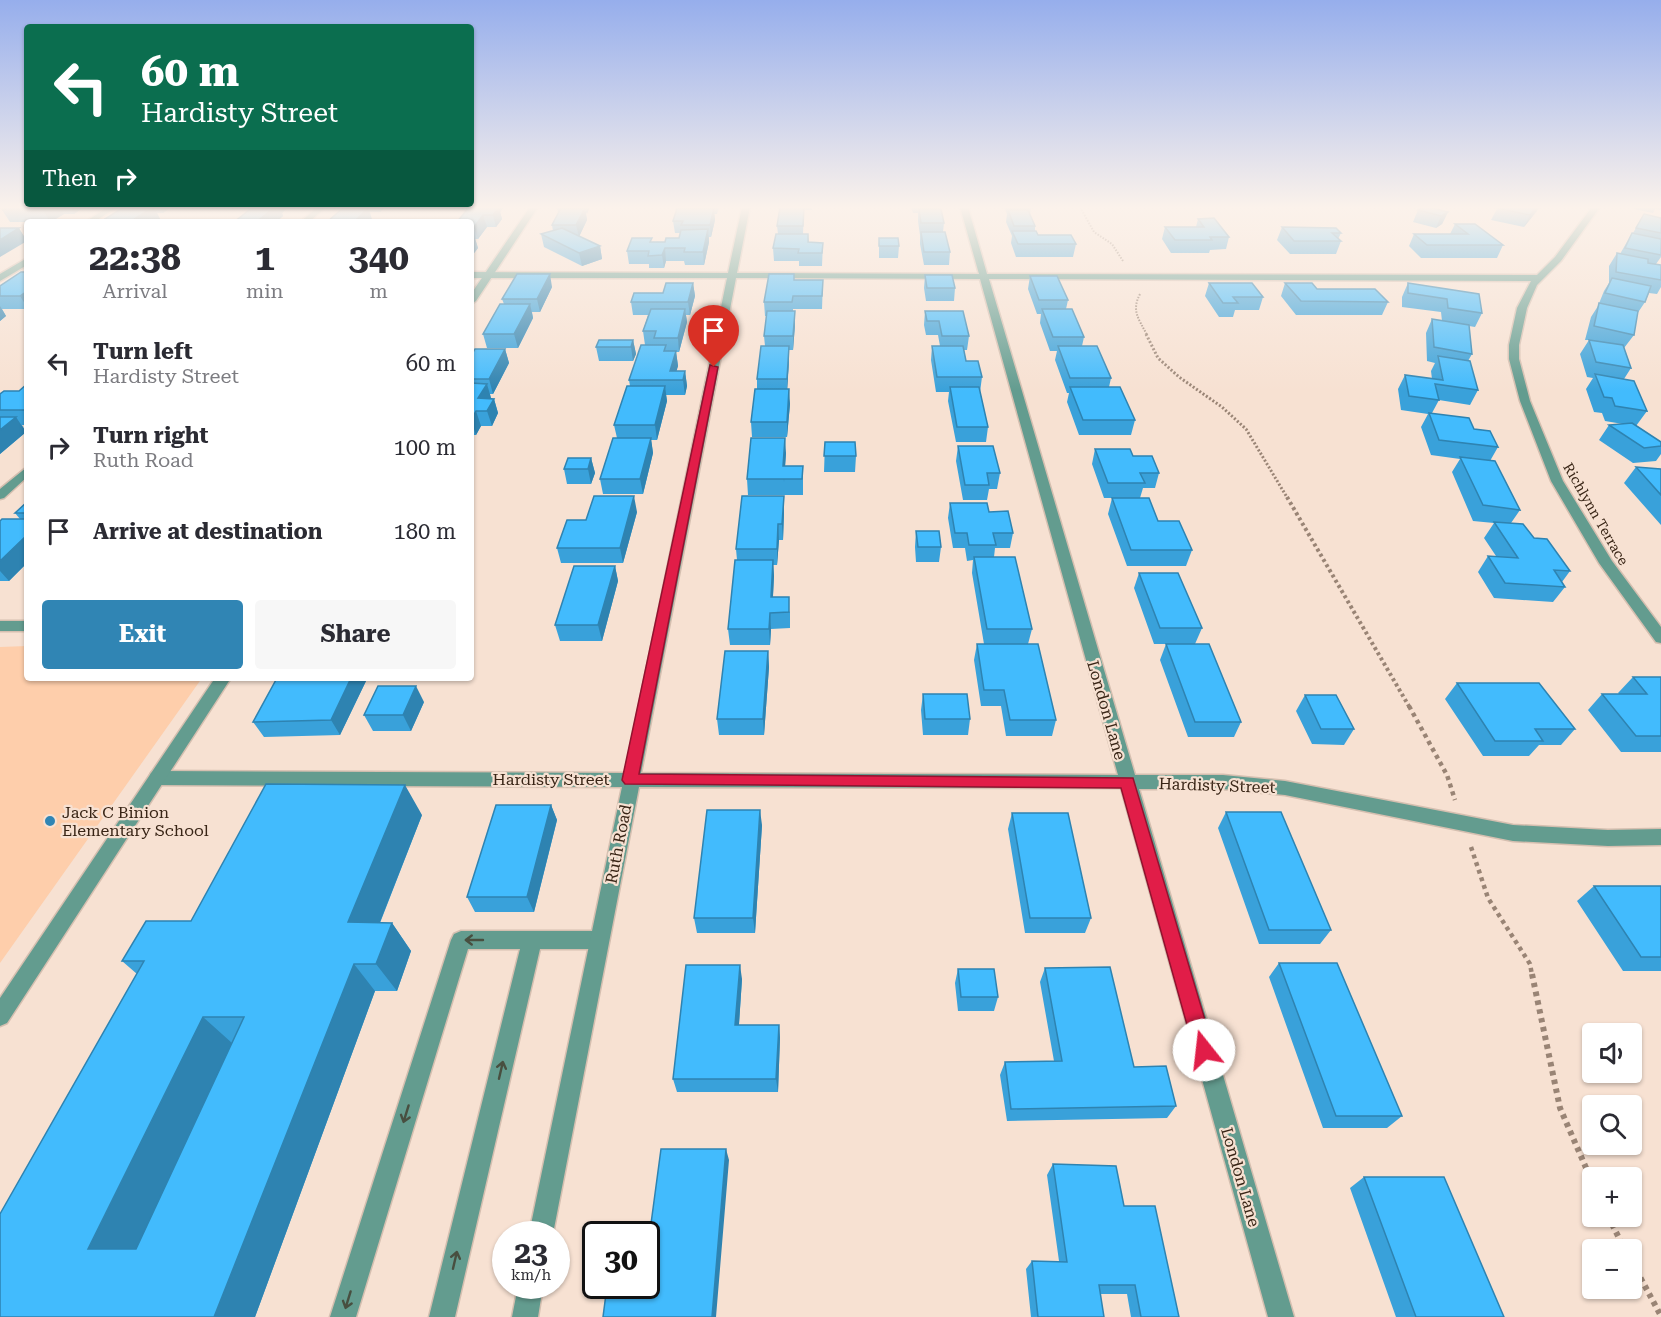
<!DOCTYPE html>
<meta charset="utf-8">
<style>
body{margin:0;font-family:"Roboto Serif",serif;background:#f7f7f7;color:#2b2b33;height:100vh;display:flex;flex-direction:column;font-size:22px;white-space:nowrap}
*{box-sizing:border-box;margin:0}
p{font-size:20px;color:#7c7c81}
.icon{flex:none;width:33px;height:33px;fill:none;stroke:currentColor;stroke-width:2;stroke-linecap:round;stroke-linejoin:round}
.map{position:relative;flex:1;overflow:hidden}
.drawer{position:absolute;left:24px;top:219px;width:450px;height:462px;display:flex;flex-direction:column;background:#fff;border-radius:6px;box-shadow:0 2px 4px #0004}
.drawer>*{flex:none}
.guide{position:absolute;left:24px;top:24px;width:450px;height:183px;border-radius:6px;box-shadow:0 2px 4px #0004;background:#0b6e4f;color:#fff;overflow:hidden}
.controls{position:absolute;left:1582px;top:1023px;display:grid;gap:12px}
.controls a{display:grid;place-items:center;width:60px;height:60px;border-radius:6px;background:#fff;box-shadow:0 2px 4px #0004;font-size:30px}
.speed{position:absolute;left:492px;top:1221px;display:flex;gap:12px;font-size:30px;font-weight:700;text-align:center}
.speed>*{display:grid;place-content:center;width:78px;height:78px;border-radius:50%;background:#fff;box-shadow:0 2px 4px #0004;line-height:1}
.speed small{font-size:15px;font-weight:400}
.speed .limit{border:3px solid #111;border-radius:9px;background:#fff;color:#111}
.pin{position:absolute;display:grid;place-items:center;width:51px;height:51px;color:#fff;margin:-62px -26px;border-radius:50% 50% 50% 0;rotate:-45deg;box-shadow:0 0 6px #0007}
.pin .icon{rotate:45deg}
.me{position:absolute;width:66px;margin:-33px;rotate:344deg;stroke-linejoin:round;filter:drop-shadow(0 0 4px #0008)}
.turn{display:flex;align-items:center;gap:21px;height:126px;padding:0 18px;font-size:27px}
.turn .icon{width:78px;height:78px;stroke-width:2.5}
.turn b{display:block;font-size:42px;line-height:51px}
.then{display:flex;align-items:center;height:57px;padding:0 18px;background:#0003;gap:12px;font-size:22px}
.eta{display:flex;justify-content:space-evenly;align-items:center;height:102px;text-align:center}
.eta b{font-size:36px;font-weight:700;line-height:42px}
.button{display:flex;gap:12px;margin-top:auto;padding:12px 18px}
.button a{flex:1;height:69px;border-radius:6px;background:#3085b4;color:#fff;font-size:24px;font-weight:700;line-height:69px;text-align:center}
.button a+a{background:#f7f7f7;color:#2b2b33}
ul{padding:0;list-style:none}
li{display:flex;align-items:center;gap:18px;height:84px;padding:0 18px}
li div{flex:1}
li b{display:block;font-size:22px}
li em{font-style:normal}
.map>svg:first-child{display:block}
.built{fill:#feceab}
.lines{fill:none;stroke-linecap:round;stroke-linejoin:round}
.service-casing{stroke:#d5bfb0;stroke-width:3}
.minor-casing{stroke:#d5bfb0;stroke-width:3}
.tertiary-casing{stroke:#d5bfb0;stroke-width:3}
.path-far4{stroke:#998475;stroke-width:2;stroke-dasharray:1.5 1.5;stroke-linecap:butt}
.path-far3{stroke:#998475;stroke-width:3;stroke-dasharray:2 2;stroke-linecap:butt}
.path-far2{stroke:#998475;stroke-width:4;stroke-dasharray:3 3;stroke-linecap:butt}
.path-far1{stroke:#998475;stroke-width:4.5;stroke-dasharray:4 4;stroke-linecap:butt}
.path{stroke:#998475;stroke-width:6;stroke-dasharray:4.5 4.5;stroke-linecap:butt}
.service{fill:#639c8f;fill-rule:evenodd}
.minor{fill:#639c8f;fill-rule:evenodd}
.tertiary{fill:#639c8f;fill-rule:evenodd}
.wall{fill:#39a1da}
.shaded-wall{fill:#2e83b1}
.building{fill:#42bbfd;stroke:#2e83b1;stroke-width:1.5;fill-rule:evenodd}
.oneway{stroke:#484f40}
.route{fill:#e11d48;stroke:#92132f;stroke-width:1.5}
.poi-dot{fill:#3085b4;stroke:#f7e1d2;stroke-width:2}
.labels{text-anchor:middle;stroke-width:4.5;stroke-linejoin:round;paint-order:stroke}
.far-street-label{font-size:14px;fill:#392516;stroke:#f7e1d2}
.street-label{font-size:16px;fill:#392516;stroke:#f7e1d2}
.poi-label{font-size:16px;fill:#392516;stroke:#f7e1d2;text-anchor:start}
</style>
<div class="map">
<svg width="1661" height="1317" viewBox="0 0 1661 1317">
<rect width="100%" height="100%" fill="#f7e1d2"/>
<!-- built -->
<path class="built" d="M27,646V678H202L0,963V647Z"/>
<g class="lines">
<defs>
<path id="service" d="M461,931H599L606,934L609,940L606,946L599,949H540L455,1317H429L520,949H468L356,1317H330L451,940L454,934Z"/>
<path id="minor" d="M108,207H117L94,222H85Z
M318,207H326L309,222H300Z
M742,207H750L737,273L979,274L960,207H968L987,274L1537,275L1555,257L1592,207H1600L1561,261L1537,285L1527,308L1519,345V359L1530,401L1563,481L1612,561L1661,627V643L1656,642L1599,563L1551,481L1520,401L1509,359V345L1517,308L1531,281L989,279L1135,775H1223L1285,781L1513,825L1608,830L1661,829V845L1608,846L1513,841L1285,795L1223,789H1139L1294,1317H1268L1121,788L639,787L553,1234H529L622,787L157,785L151,783L149,778L151,773L157,771L625,773L727,278H471V272L728,273ZM736,278L980,279L1118,775L641,773Z
M27,258V265L0,281V274Z
M27,467V477L4,498L0,499V489Z
M0,621H27V631H0Z
M518,1286H543L538,1317H512Z"/>
<path id="tertiary" d="M530,207H538L476,301L471,304V294Z
M215,678H231L7,1023L0,1026V998Z"/>
</defs>
<!-- service casing -->
<use href="#service" class="service-casing"/>
<!-- minor casing -->
<use href="#minor" class="minor-casing"/>
<!-- tertiary casing -->
<use href="#tertiary" class="tertiary-casing"/>
<!-- path-far4 -->
<path class="path-far4" d="M1080,207L1094,232L1112,244L1123,261
M1140,294C1131,311 1139,319 1147,335"/>
<!-- path-far3 -->
<path class="path-far3" d="M1146,334L1158,358L1179,377L1222,407L1246,429L1288,499"/>
<!-- path-far2 -->
<path class="path-far2" d="M1287,497L1410,708"/>
<!-- path-far1 -->
<path class="path-far1" d="M1409,706L1447,775L1455,800
M1471,847L1488,898L1530,964L1532,975"/>
<!-- path -->
<path class="path" d="M1532,974L1560,1108L1593,1184
M1608,1216L1625,1250
M1632,1262L1661,1316"/>
<!-- service -->
<use href="#service" class="service"/>
<!-- minor -->
<use href="#minor" class="minor"/>
<!-- tertiary -->
<use href="#tertiary" class="tertiary"/>
</g>
<!-- wall -->
<path class="wall" d="M8,207H79L81,209L74,214H64L51,222H10L2,210Z
M124,207H171L163,213H157L160,219Z
M253,207H297L294,209H286L282,213L283,216L276,222H234Z
M352,207H385L380,212H370L372,220L370,222H327L353,208Z
M473,207H504L500,212L502,219L496,227H487L478,239H475L478,248L471,257V222Z
M557,207H590L586,214L587,220L579,236L600,246L602,259L582,266L544,247L541,234L553,231L552,225L558,213Z
M695,207H719L717,214H714L715,220L711,237H709V242L704,265H685L684,261H666L664,268H649V264H629L627,251L653,242H665L679,238L680,233H675L673,221L695,208Z
M780,207H812V210H804L803,234H808L809,242L823,243L822,266H799V261H774L773,248L778,234L777,226Z
M911,207H938V209L944,223L943,232L950,252L949,265H924L920,244V235L918,221V213H913Z
M1004,207H1031L1030,215L1035,226V231L1038,235L1076,244L1073,257H1016L1011,243L1012,236L1006,222L1007,214Z
M1498,207H1539L1524,227L1491,220Z
M1634,207H1661V210L1655,209L1653,213L1634,209Z
M1418,210L1448,212L1442,224L1436,228L1413,222Z
M1644,214L1661,218V257L1656,264L1661,265V287L1657,294L1649,293L1645,302L1637,314L1634,335L1624,348L1631,368L1624,379L1647,411L1636,426L1661,442V454L1656,461L1633,463L1599,440L1609,425L1623,424L1605,421L1602,413L1594,412L1586,389L1593,378L1587,377L1580,354L1589,340H1585L1591,317L1598,306L1604,291L1609,283V266L1617,253L1620,254L1632,233H1633Z
M1198,219L1229,237L1226,249L1210,250L1209,253H1171L1162,239L1165,227H1196Z
M1455,224L1503,245L1497,258H1421L1409,246L1414,234H1450Z
M1282,227L1341,233L1338,239L1341,241L1336,254H1290L1277,240Z
M879,238L899,246L898,258H879Z
M27,272V309H2L6,316L0,321V286Z
M925,275L955,288L954,301H926L924,288Z
M1030,276L1068,300L1066,309L1084,337L1082,346L1111,378L1109,387L1135,420L1131,435H1079L1067,402L1069,393H1067L1055,360L1057,351H1050L1040,323L1041,314H1037L1028,289Z
M795,280H823L822,309H793V311H795V325L793,350H789V360L787,389L790,404L787,437H752L751,422L757,389V379L765,346L764,336L767,316H765L764,302Z
M693,283L695,296L690,315H686L687,322L679,352H676L678,366L676,371H685L687,386L685,395H666L667,401L657,440H651L653,453L643,494H603L600,479L617,438L614,425L630,386L629,380L645,345L643,331L648,315H633L631,302L663,293Z
M1209,283L1263,297L1259,310H1235L1233,317H1219L1205,296Z
M1285,283L1317,289L1388,302L1382,315H1296L1281,296Z
M1408,283L1482,313L1475,327L1469,326L1472,354L1468,361L1478,390L1470,405L1439,400L1432,413L1474,429L1498,447L1490,461L1520,510L1511,523L1534,538L1570,571L1562,582L1565,587L1553,602L1494,598L1478,572L1488,556H1496L1484,538L1494,523L1473,521L1452,472L1460,459L1431,455L1421,427L1428,414L1401,410L1398,389L1405,375L1432,379L1431,371L1435,363L1427,361L1426,333L1432,319L1442,321L1441,312L1402,307V297Z
M552,287L540,312H532L533,318L518,348H487L483,334L504,304L502,299Z
M925,311L969,336L967,350H964L966,361L982,377L980,392L988,427L986,442H956L948,401L949,392H936L931,360L932,346H940L938,335H926L924,325Z
M633,340L636,354L633,361H599L596,347Z
M505,349L509,363L493,394H490L491,399H494L498,413L492,426H481L476,435H471V356Z
M27,384V425H22L26,432L0,454V394L19,391Z
M825,442L856,456L855,472H824Z
M958,446L1000,473L997,489H989L987,500H963L956,461Z
M1095,449L1133,456L1159,473L1155,488H1143L1140,498L1158,521L1192,550L1186,566H1127L1108,514L1112,498H1104L1092,464Z
M786,453L785,466H803V495H748L747,479Z
M591,458L595,473L591,484H567L564,469Z
M1636,467L1661,469V525L1624,483Z
M27,502V563L9,581H0V521L20,519L15,513Z
M950,503L989,512L1013,533L1010,548H995L994,557L1032,629L1028,644L1056,720L1052,736H1006L1001,706H981L974,660L977,644H984L972,573L973,560L967,561L965,548H953L948,518Z
M637,512L623,563H561L557,548L586,520Z
M784,512L783,540H779L777,565H773L774,576L773,597L790,612V628L771,629L770,645H730L728,629L737,560L736,549Z
M916,531L941,547L939,562H916L915,547Z
M615,566L618,581L602,641H560L555,625Z
M1139,573L1202,628L1195,644H1154L1134,588Z
M1166,644L1241,722L1234,737H1188L1160,660Z
M768,651L769,667L764,735H719L717,719Z
M1633,677H1661V752H1621L1588,710L1602,694H1619L1618,693Z
M277,678H364L366,681L340,735L264,737L253,722Z
M1457,683L1575,729L1561,745H1539L1529,756H1483L1445,699Z
M923,694L970,719L968,735H923L921,710Z
M1305,695L1354,729L1344,745L1312,744L1296,711Z
M424,702L411,731H373L364,715Z
M551,805L557,820L534,912H475L467,897Z
M1226,812L1331,930L1320,944H1259L1218,828Z
M1012,813L1091,918L1085,933H1025L1008,829Z
M422,815L380,923H392L411,951L397,991H375L255,1317L137,974L122,961L191,921Z
M762,825L755,933H697L694,918Z
M1594,886H1661V971H1623L1577,901Z
M1279,963L1402,1116L1387,1128H1323L1269,977Z
M1045,968L1134,1067L1176,1106L1167,1118L1007,1121L1000,1075L1005,1062L1054,1061L1040,982Z
M958,969L998,997L994,1011H958L955,983Z
M742,979L739,1025H779L780,1038L778,1092H677L673,1079Z
M1053,1164L1124,1206L1179,1317H1131L1127,1294H1100L1104,1317H1031L1026,1269L1032,1261H1059L1047,1175Z
M1364,1177L1504,1317H1396L1350,1188Z"/>
<!-- shaded-wall -->
<path class="shaded-wall" d="M49,207H60L64,214L50,222L43,210Z
M70,207H79L81,209L74,214Z
M154,207L160,219L155,222H130Z
M160,207H171L163,213Z
M275,207H285L286,209L282,213L283,216L276,222H256Z
M379,207H385L380,212Z
M499,207H504L500,212Z
M499,207L502,219L496,227L493,215Z
M586,207H590L587,214Z
M1537,207H1539L1537,211L1524,227L1530,215Z
M368,208L372,220L370,222H354Z
M585,208L587,220L579,237L576,225Z
M714,208L715,220L711,237L710,225Z
M1448,212L1442,224L1436,228L1441,216Z
M483,215L487,227L478,239L474,227Z
M19,228L27,241L0,257V240Z
M708,229L709,242L704,265L703,252Z
M474,235L478,248L471,257V240Z
M600,246L602,259L582,266L579,253Z
M665,248L666,261L664,268L662,255Z
M550,274L552,287L540,312L537,299Z
M693,283L695,296L690,315L688,302Z
M27,291V307L20,296Z
M530,304L533,318L518,348L514,334Z
M0,306L6,316L0,321Z
M685,309L687,322L679,352L678,338Z
M795,311V325L793,350V336Z
M633,340L636,354L633,361L631,347Z
M789,346V360L787,394V379Z
M505,349L509,363L493,394L489,379Z
M676,351L678,366L674,380L670,371Z
M685,371L687,386L685,395L683,380Z
M487,384L491,398L483,411L478,398Z
M665,386L667,401L657,440L655,425Z
M789,389L790,404L787,437V422Z
M494,399L498,413L492,426L487,411Z
M476,411L481,426L476,435L471,420Z
M16,417L26,432L0,454V430Z
M651,438L653,453L643,494L640,479Z
M785,438L786,453L784,482L783,466Z
M591,458L595,473L591,484L588,469Z
M634,496L637,512L623,563L620,548Z
M784,496V512L783,540L782,524Z
M778,524L779,540L777,565V549Z
M27,535V563L9,581L0,571V561Z
M773,560L774,576L772,613L771,597Z
M615,566L618,581L602,641L598,625Z
M770,613L771,629L770,645L769,629Z
M768,651L769,667L764,735L763,719Z
M351,678H364L366,681L340,735L331,720Z
M416,686L424,702L411,731L403,715Z
M405,785L422,815L369,950L348,922Z
M551,805L557,820L534,912L527,897Z
M760,810L762,825L755,933L753,918Z
M392,923L411,951L397,991L376,964Z
M354,964L375,991L255,1317H214Z
M740,965L742,979L738,1038L735,1025Z
M203,1017L232,1043L129,1267L88,1249Z
M779,1025L780,1038L778,1092L776,1079Z
M726,1149L729,1160L716,1317H712Z"/>
<!-- building -->
<path class="building" d="M8,207H49L43,210H2Z
M124,207H153L130,222H100Z
M253,207H275L256,222H234Z
M469,207H499L493,215H483L474,227H471V222H457Z
M780,207H804L803,226H777Z
M1424,207H1429L1448,212L1441,216L1418,210Z
M1498,207H1537L1530,215L1497,208Z
M343,208H368L354,222H327Z
M561,208H585L576,225H552Z
M677,208H714L710,225H681L683,221H673Z
M919,209H941L944,223H921Z
M1008,210H1028L1035,226H1014Z
M1644,214L1661,218V233L1636,228Z
M1214,218L1229,237H1210L1212,240H1175L1165,227H1204L1198,219Z
M1455,224H1475L1503,245H1427L1414,234H1468Z
M1282,227L1336,228L1341,233H1332L1341,241H1294Z
M0,228H19L0,240Z
M562,228L600,246L579,253L541,234Z
M708,229L703,252H684L685,248H665L662,255L648,256L649,251H627L632,238H652L650,242H665L666,238H679L681,230Z
M1012,231H1036L1038,235H1071L1076,244H1018Z
M921,232H945L950,252H924Z
M1632,233L1661,239V255L1625,248Z
M776,234H808V242L823,243L822,253H798L799,249L773,248Z
M879,238H898L899,246H879Z
M1617,253L1648,259V263L1661,265V280L1616,272Z
M21,272H27V291L20,296H0V286Z
M517,274H550L537,299H502Z
M769,274H794V280H823L822,296H793L792,302H764Z
M925,275H952L955,288H927Z
M1030,276H1057L1068,300H1039Z
M1612,278L1651,286L1645,302L1605,293Z
M666,283H693L688,302H631L634,293H663Z
M1209,283H1252L1263,297H1233L1238,303H1223Z
M1285,283H1312L1317,289H1375L1388,302L1301,301Z
M1408,283L1479,294L1482,313L1448,308L1447,299L1408,293Z
M1599,303L1638,311L1634,335L1594,326Z
M500,304H530L514,334H483Z
M651,309H685L678,338H654L656,331H643Z
M1042,309H1072L1084,337H1053Z
M767,311H795L793,336H764Z
M925,311H963L969,336H942L939,321H927Z
M1432,319L1469,325L1472,354L1434,347Z
M599,340H633L631,347H596Z
M1589,340L1623,345L1631,368L1596,362Z
M641,345H666L664,351H676L670,371H685L683,380H629Z
M761,346H789L787,379H757Z
M932,346H963L966,361H978L982,377H937Z
M1058,346H1097L1111,378H1070Z
M475,349H505L489,379H471V356Z
M1438,356L1470,361L1478,390L1435,384L1439,400L1409,396L1405,375L1443,380Z
M1595,374L1634,381L1647,411L1615,406L1612,398L1604,397Z
M471,383L487,384L478,398L494,399L487,411H476L471,420Z
M27,384V409L25,410H0V394L4,391H19Z
M627,386H665L655,425H614Z
M950,387H979L988,427H957Z
M1070,387H1120L1135,420H1083Z
M755,389H789L787,422H751Z
M1429,413L1469,418L1474,429L1490,431L1498,447L1439,440Z
M0,417H16L0,430Z
M1632,423L1661,442V446L1644,448L1609,425Z
M613,438H651L640,479H600Z
M751,438H785L783,466H803L802,479H747Z
M825,442H855L856,456H824Z
M958,446H993L1000,473H987L989,485H965Z
M1095,449H1130L1133,456H1152L1159,473H1140L1145,483H1108Z
M1460,457L1495,461L1520,510L1483,505Z
M568,458H591L588,469H564Z
M1636,467L1661,469V495Z
M594,496H634L620,548H557L567,520H586Z
M742,496H784L782,524H778L777,549H736Z
M1112,498H1149L1158,521H1179L1192,550H1131Z
M27,502V513H15Z
M950,503H987L989,512L1008,511L1013,533H993L996,545H969L967,533H955Z
M2,519H27V535L0,561V521Z
M1494,522L1523,524L1534,538L1547,539L1570,571L1554,570L1565,587L1505,583L1488,556L1518,558Z
M916,531H939L941,547H918Z
M974,557H1015L1032,629H987Z
M735,560H773L771,597H789V612L770,613L769,629H728Z
M574,566H615L598,625H555Z
M1139,573H1178L1202,628H1160Z
M977,644H1038L1056,720H1010L1004,690H984Z
M1166,644H1209L1241,722H1195Z
M725,651H768L763,719H717Z
M1633,677H1661V736H1636L1602,694H1647Z
M277,678H351L331,720L253,722Z
M1457,683H1539L1575,729H1535L1543,741H1495Z
M378,686H416L403,715H364Z
M923,694H967L970,719H925Z
M1305,695H1336L1354,729H1321Z
M266,784L405,785L348,922L392,923L376,964H354L214,1317H0V1214L144,961H122L146,921H191ZM203,1017H244L136,1249H88Z
M496,805H551L527,897H467Z
M707,810H760L753,918H694Z
M1226,812H1281L1331,930H1269Z
M1012,813H1068L1091,918H1030Z
M1594,886H1661V957H1641Z
M1279,963H1337L1402,1116H1336Z
M686,965H740L735,1025H779L776,1079H673Z
M1110,967L1134,1067L1166,1066L1176,1106L1011,1109L1005,1062L1062,1061L1045,968Z
M958,969H994L998,997H961Z
M661,1149H726L712,1317H603L607,1286H646V1261Z
M1053,1164L1116,1166L1124,1206H1155L1179,1317H1141L1135,1285H1099L1104,1317H1038L1032,1261L1067,1262Z
M1364,1177H1444L1504,1317H1416Z"/>
<!-- one-way arrows -->
<defs><path id="oneway-shaft" d="M-6 0H5M1.5-3L5.5 0L1.5 3" fill="none" stroke-width="1.6" stroke-linecap="round" stroke-linejoin="round" transform="scale(1.5)"/></defs>
<g class="oneway">
<use href="#oneway-shaft" transform="translate(474 940) rotate(-180)"/>
<use href="#oneway-shaft" transform="translate(501 1070) rotate(-77)"/>
<use href="#oneway-shaft" transform="translate(406 1114) rotate(107)"/>
<use href="#oneway-shaft" transform="translate(455 1260) rotate(-77)"/>
<use href="#oneway-shaft" transform="translate(348 1300) rotate(107)"/>
</g>
<!-- sky -->
<linearGradient id="sky" x2="0" y2="1"><stop stop-color="#96aeec"/><stop offset="0.53" stop-color="#fbf2eb"/><stop offset="1" stop-color="#fbf2eb" stop-opacity="0"/></linearGradient>
<rect width="1661" height="391" fill="url(#sky)"/>
<!-- route -->
<path class="route" d="M710,365L718,367L639,774L1133,778L1214,1050L1211,1057L1204,1059L1197,1057L1194,1050L1121,788L625,784L622,780Z"/>
<!-- markers -->
<circle class="poi-dot" cx="50" cy="821" r="6"/>
<g class="labels">
<!-- far-street labels -->
<g class="far-street-label">
<text transform="translate(1596 514) rotate(60)" y="5">Richlynn Terrace</text>
</g>
<!-- street labels -->
<g class="street-label">
<text transform="translate(1107 710) rotate(74)" y="6">London Lane</text>
<text x="551" y="785">Hardisty Street</text>
<text transform="translate(1217 785) rotate(2)" y="6">Hardisty Street</text>
<text transform="translate(618 844) rotate(-79)" y="6">Ruth Road</text>
<text transform="translate(1241 1177) rotate(74)" y="6">London Lane</text>
</g>
<!-- poi labels -->
<g class="poi-label">
<text x="62" y="818">Jack C Binion<tspan x="62" dy="18">Elementary School</tspan></text>
</g>
</g>
</svg>
<div class="controls">
<a><svg class="icon" aria-label="sound" viewBox="0 0 24 24"><path d="M4 9h4l5-4v14l-5-4H4zM17 9q2 3 0 6"/></svg></a>
<a><svg class="icon" aria-label="search" viewBox="0 0 24 24"><circle cx="10" cy="10" r="6"/><path d="M15 15l6 6"/></svg></a>
<a>+</a>
<a>−</a>
</div>
<div class="speed"><div>23<small>km/h</small></div><div class="limit">30</div></div>
<div class="pin" style="left:714px;top:367px;background:#d93025"><svg class="icon" aria-label="arrive" viewBox="0 0 24 24"><path d="M6 21V4h12l-3 4 3 4H6"/></svg></div>
<svg class="me" style="left:1204px;top:1050px" viewBox="-20 -20 40 40"><circle r="19" fill="#fff"/><path d="M0-13L10 11 0 6-10 11z" fill="#e11d48"/></svg>
<div class="guide">
<div class="turn"><svg class="icon" aria-label="left" viewBox="0 0 24 24"><path d="M17 20v-9H6M10 6l-5 5 5 5"/></svg><div><b>60 m</b>Hardisty Street</div></div>
<div class="then">Then<svg class="icon" aria-label="right" viewBox="0 0 24 24"><path d="M7 20v-9h11M14 6l5 5-5 5"/></svg></div>
</div>
<section class="drawer">
<div class="eta">
<div><b>22:38</b><p>Arrival</p></div>
<div><b>1</b><p>min</p></div>
<div><b>340</b><p>m</p></div>
</div>
<ul>
<li><svg class="icon" aria-label="left" viewBox="0 0 24 24"><path d="M17 20v-9H6M10 6l-5 5 5 5"/></svg><div><b>Turn left</b><p>Hardisty Street</p></div><em>60 m</em></li>
<li><svg class="icon" aria-label="right" viewBox="0 0 24 24"><path d="M7 20v-9h11M14 6l5 5-5 5"/></svg><div><b>Turn right</b><p>Ruth Road</p></div><em>100 m</em></li>
<li><svg class="icon" aria-label="arrive" viewBox="0 0 24 24"><path d="M6 21V4h12l-3 4 3 4H6"/></svg><div><b>Arrive at destination</b></div><em>180 m</em></li>
</ul>
<div class="button"><a>Exit</a><a>Share</a></div>
</section>
</div>
